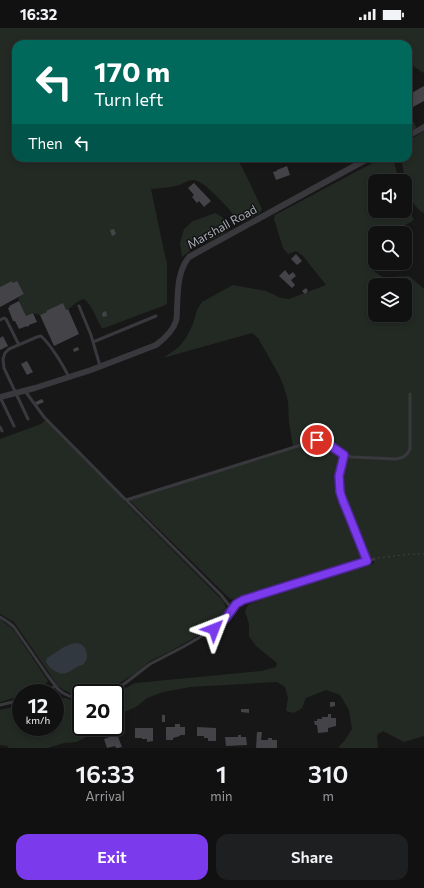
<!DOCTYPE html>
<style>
body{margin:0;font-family:Commissioner,sans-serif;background:#1e1f20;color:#f1f3f6;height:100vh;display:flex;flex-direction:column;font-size:15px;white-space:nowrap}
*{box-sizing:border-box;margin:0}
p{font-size:13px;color:#9c9d9f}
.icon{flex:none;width:22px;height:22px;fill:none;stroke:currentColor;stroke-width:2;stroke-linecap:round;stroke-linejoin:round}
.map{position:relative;height:720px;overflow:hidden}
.details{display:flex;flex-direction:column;background:#111112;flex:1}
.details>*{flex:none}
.banner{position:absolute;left:12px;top:12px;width:400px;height:122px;border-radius:12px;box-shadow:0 2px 6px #0003,0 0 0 1px #303132;background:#00695c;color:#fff;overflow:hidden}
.fabs{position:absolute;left:368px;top:146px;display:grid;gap:8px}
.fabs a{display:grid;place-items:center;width:44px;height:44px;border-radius:8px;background:#111112;box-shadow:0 2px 6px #0003,0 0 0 1px #303132;font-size:20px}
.speed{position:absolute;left:12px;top:656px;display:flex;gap:8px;font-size:20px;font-weight:700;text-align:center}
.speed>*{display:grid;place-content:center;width:52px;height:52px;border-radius:50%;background:#111112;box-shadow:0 2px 6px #0003,0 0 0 1px #303132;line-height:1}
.speed small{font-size:10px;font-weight:400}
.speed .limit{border:2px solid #111;border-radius:6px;background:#fff;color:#111}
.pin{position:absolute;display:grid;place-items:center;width:34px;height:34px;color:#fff;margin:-17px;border:2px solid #fff;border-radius:50%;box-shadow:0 1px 4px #0007}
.me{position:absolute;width:44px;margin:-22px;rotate:45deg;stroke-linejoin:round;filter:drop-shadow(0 0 3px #0008)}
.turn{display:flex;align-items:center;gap:14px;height:84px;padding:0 16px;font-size:18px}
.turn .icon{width:52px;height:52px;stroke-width:2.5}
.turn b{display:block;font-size:28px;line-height:34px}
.then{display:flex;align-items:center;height:38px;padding:0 16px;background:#0003;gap:8px;font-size:15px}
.eta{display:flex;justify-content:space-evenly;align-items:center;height:68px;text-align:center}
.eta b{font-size:24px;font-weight:600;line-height:28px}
.cta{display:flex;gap:8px;margin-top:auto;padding:8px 16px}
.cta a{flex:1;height:46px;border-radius:12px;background:#7c3aed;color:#fff;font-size:16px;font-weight:600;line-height:46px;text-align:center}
.cta a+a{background:#1e1f20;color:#f1f3f6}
.status{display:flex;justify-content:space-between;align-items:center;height:28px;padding:0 20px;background:#111112;direction:ltr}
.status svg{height:11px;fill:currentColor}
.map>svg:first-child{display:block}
.green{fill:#232a24;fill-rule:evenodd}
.water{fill:#313840}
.building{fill:#444448}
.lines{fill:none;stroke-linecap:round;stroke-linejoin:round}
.path{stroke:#3e3f44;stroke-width:1;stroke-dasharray:2 3;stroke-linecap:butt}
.lane{stroke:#38383d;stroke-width:3}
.street{stroke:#38383d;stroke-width:6}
.route-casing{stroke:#51269a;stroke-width:10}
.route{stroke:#7c3aed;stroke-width:7}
.labels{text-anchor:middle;stroke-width:3;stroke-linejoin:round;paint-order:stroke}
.street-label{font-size:12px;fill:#aaadb7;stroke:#121213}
</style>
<div class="status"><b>16:32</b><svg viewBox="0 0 49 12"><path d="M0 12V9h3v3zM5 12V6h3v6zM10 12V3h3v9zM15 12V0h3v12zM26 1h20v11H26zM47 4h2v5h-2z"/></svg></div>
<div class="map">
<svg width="424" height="720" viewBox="0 0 424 720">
<rect width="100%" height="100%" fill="#171718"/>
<!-- green -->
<path class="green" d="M0,0H424V45L408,35V16H16V130H237L245,145L262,181L259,186L242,194C235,192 233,186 229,181C222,174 203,152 193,152C188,152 183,156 179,157C169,160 160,160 151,161L164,223L167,235V276L163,278L104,300H102C96,291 93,278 84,271C77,272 73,279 66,282L63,276L46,283L47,284L40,287L33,285L26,288L18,270L24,266L17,254L13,255L12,253L0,259Z
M408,84L415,96L416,100L411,102L408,101Z
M424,103V185C407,177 405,147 401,130H408V113Z
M382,130H393L399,153H375V183H405V174L414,192L409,195L390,205H375V218L371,220L368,231L374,243L385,251L393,249L409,248L424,261V708L404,714L383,703L377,707L378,720H338L345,712L352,701L349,682L340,667L326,662L306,670L302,680L294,685L286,683L288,670L285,659L277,654L190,659L163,664L147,670L136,679L115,688V666L135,655L261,643L276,639L277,635L256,618L249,608V596L245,583L248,577L259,572L327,548L368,538L374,535V531L369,528L236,572L230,571L128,471L293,418L289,395L288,373L284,359L278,345L258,310L252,305L163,330L179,319L186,310L193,296L197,282L202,274L233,257L266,263L281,270L289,271L326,257L303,228L296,223L288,226L283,220L274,191L275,187ZM375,257H405V287H375Z
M215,185C224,190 227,192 229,202L223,206L192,221L182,229L180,215L184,201L193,193L202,190Z
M47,391L126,472L124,473L223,573L226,579V584L199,607L169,624L150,633L137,644L121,654L99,665H81V667C72,667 65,663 58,658L14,594L0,586V411L41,396Z
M0,591L13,601L48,653L42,661L30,665H21V668L0,674Z
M65,670L81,675V699H100L90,707L77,714L64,715L48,720H9L7,718L0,717V682L21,677V699H55V671Z"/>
<!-- water -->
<path class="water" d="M78,615C86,618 87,623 87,631L83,637C72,638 69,651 55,643C51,641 48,638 46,634L47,630L64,619L71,616Z"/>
<!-- building -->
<path class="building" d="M424,58V73L413,79L408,71V67Z
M320,130H329L322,134Z
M287,138L290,147L276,152L273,144L277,143V142Z
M194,155L211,173L204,179L199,173L197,175L192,169L194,167L188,160Z
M114,201L116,206L112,208L110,202Z
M296,226L302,233L297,237L291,231Z
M285,242L289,247L293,244L296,248L291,252L295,257L292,260L279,248Z
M12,253L13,255L17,253L24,266L0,279V259Z
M306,260L308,263L305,266L302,263Z
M19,273L26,288L33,285L37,294L29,297V298L27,299V298L19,301L15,293H13L8,280L10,279L9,278Z
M63,275L66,282L68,281L79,306L54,318L40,287L47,284L46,283Z
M106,283L107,288L103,289L102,285Z
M3,308L8,318L0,322V310Z
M78,319L79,322L74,324L73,321Z
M27,333L33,344L27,347L21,336Z
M42,371L44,374L37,377L35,374Z
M330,674H335V678L330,679Z
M241,681H249V685L241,684Z
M328,686H331V690H336V698L328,700V704L318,705L317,697H315L314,693H317V691H322V689H328Z
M162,687H165V694H162Z
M175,696H180V699H185V707H180V708L173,710V712H166V699H175Z
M197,699L216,700V713H208V710H204V708H197Z
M135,700H153V713L147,714V711H142V710H135Z
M257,704H262L261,712H268V710H272V712H277V720H256Z
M117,706L122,719L118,720H116L115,718L107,720L104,711Z
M238,707H241V709H246L247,717L226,718L225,709H238Z"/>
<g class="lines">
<!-- path -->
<path class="path" d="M378,530L411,526H424"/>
<!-- lane -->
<path class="lane" d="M79,278L91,307L100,338
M0,292L4,290L6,291L19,317
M93,314L156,288
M25,363L36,378L44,389L126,472L221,567L232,581
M0,369L14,398
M28,391L4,340L3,331L5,325L9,321L37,309L41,308C51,317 63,337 69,349
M0,399L2,403
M344,427C338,444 339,456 343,473L367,533
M126,472L317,412H322L325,414L347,428L352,429L396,431C403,430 407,428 410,421V366
M0,589L8,594L14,599L48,648L58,661L63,665L69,668L81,670
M42,665L56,658
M107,665L124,656L150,636L183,619L214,601L226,590L236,576L243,572L374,531
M0,677L21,672"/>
<!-- street -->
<path class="street" d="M408,108L424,99
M0,369L35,360L91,342L156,317C164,311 173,303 176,293C177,289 177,285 177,281C178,263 177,244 189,229L369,130"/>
</g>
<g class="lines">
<defs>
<path id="route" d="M214,601L226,590L236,576L243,572L367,533L348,485L343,473L340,464L339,448L344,427L325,414L322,412H317"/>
</defs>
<!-- route casing -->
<use href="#route" class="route-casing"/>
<!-- route -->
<use href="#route" class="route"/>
</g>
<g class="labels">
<!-- street labels -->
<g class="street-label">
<text transform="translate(222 199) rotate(-29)" y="4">Marshall Road</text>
</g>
</g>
</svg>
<div class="fabs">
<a><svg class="icon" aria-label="sound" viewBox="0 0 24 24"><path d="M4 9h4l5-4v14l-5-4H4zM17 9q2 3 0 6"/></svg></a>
<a><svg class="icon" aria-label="search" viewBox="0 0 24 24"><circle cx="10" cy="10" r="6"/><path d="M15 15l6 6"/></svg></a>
<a><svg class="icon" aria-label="layers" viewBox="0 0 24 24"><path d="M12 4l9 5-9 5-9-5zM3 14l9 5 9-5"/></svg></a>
</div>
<div class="speed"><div>12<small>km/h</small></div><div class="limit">20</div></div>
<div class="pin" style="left:317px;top:412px;background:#d93025"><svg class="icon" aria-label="arrive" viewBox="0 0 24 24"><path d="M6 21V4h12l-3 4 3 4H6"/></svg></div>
<svg class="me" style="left:214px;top:601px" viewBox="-20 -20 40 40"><path d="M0-17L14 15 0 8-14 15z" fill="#7c3aed" stroke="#fff" stroke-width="4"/></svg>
<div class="banner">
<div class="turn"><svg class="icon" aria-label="left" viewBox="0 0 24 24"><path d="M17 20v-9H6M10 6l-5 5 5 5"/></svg><div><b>170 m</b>Turn left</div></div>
<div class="then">Then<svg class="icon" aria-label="left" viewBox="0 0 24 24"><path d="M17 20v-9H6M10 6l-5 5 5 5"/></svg></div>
</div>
</div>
<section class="details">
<div class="eta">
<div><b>16:33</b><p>Arrival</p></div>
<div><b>1</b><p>min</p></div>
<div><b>310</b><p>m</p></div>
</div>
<div class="cta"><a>Exit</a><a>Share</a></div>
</section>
